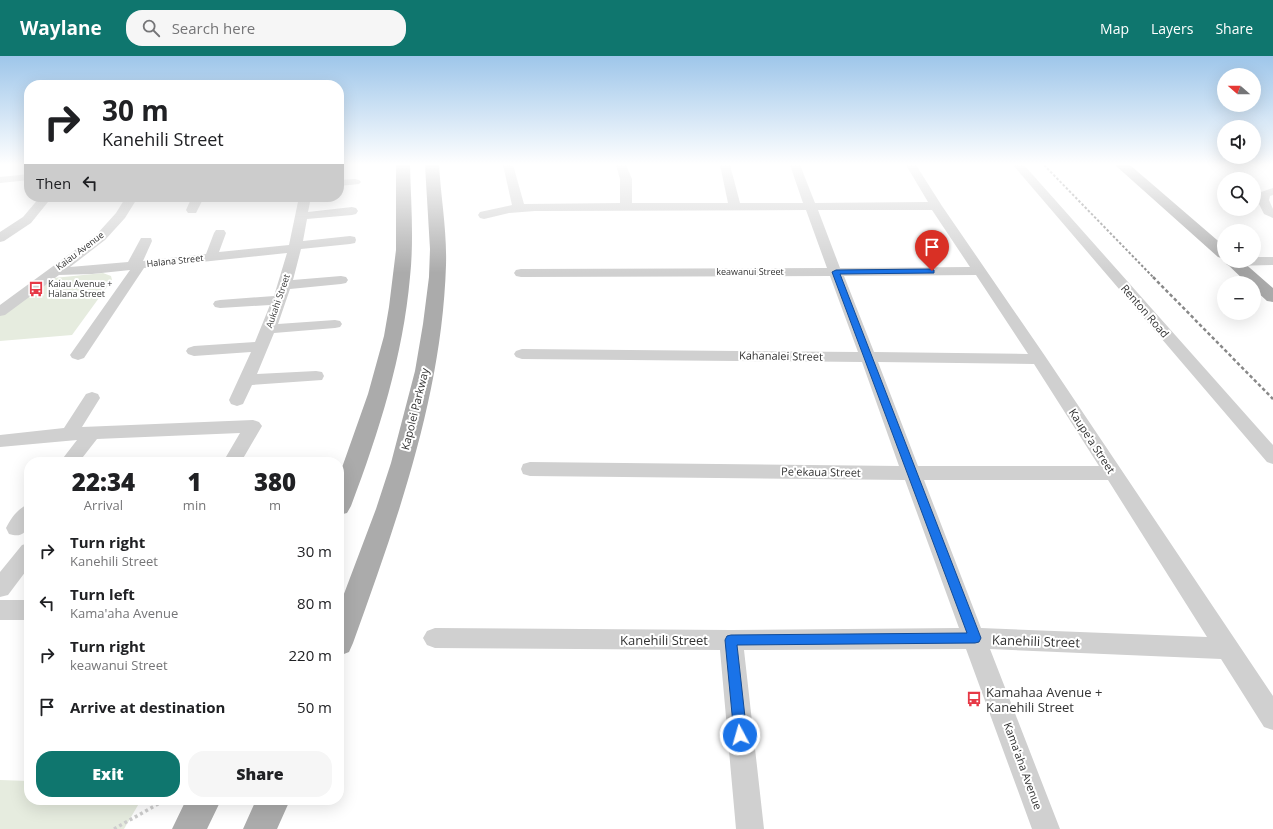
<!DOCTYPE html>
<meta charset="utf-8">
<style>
body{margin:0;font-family:"Open Sans",sans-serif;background:#f6f6f6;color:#202124;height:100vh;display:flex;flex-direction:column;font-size:15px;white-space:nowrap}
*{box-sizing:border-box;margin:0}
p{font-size:13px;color:#757577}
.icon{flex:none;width:22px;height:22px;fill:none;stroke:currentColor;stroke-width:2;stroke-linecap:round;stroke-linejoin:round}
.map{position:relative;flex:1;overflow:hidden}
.panel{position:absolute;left:24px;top:401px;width:320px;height:348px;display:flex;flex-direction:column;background:#fff;border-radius:16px;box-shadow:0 4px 16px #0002}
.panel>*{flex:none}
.top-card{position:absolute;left:24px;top:24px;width:320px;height:122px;border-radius:16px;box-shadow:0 4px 16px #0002;background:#fff;color:#202124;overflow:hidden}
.needle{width:26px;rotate:290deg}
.tools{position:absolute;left:1217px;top:12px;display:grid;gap:8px}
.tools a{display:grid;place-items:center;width:44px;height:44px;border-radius:50%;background:#fff;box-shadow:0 4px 16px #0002;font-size:20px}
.pin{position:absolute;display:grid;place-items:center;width:34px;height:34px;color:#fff;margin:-41px -17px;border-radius:50% 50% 50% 0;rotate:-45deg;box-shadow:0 0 4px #0007}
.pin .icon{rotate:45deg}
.me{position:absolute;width:44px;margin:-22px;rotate:354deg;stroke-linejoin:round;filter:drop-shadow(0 0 3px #0008)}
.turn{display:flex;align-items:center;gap:14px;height:84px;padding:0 12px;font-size:18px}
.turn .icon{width:52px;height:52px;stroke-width:2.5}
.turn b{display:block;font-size:28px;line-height:34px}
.then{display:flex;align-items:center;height:38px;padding:0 12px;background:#0003;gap:8px;font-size:15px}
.eta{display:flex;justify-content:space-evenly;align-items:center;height:68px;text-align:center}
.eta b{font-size:24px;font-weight:800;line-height:28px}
.button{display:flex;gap:8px;margin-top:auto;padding:8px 12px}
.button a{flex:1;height:46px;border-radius:16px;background:#0f766e;color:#fff;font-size:16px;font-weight:800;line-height:46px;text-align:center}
.button a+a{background:#f6f6f6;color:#202124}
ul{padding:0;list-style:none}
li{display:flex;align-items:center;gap:12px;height:52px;padding:0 12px}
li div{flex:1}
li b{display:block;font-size:15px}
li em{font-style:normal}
header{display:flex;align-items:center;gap:24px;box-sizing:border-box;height:56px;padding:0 20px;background:#0f766e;color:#fff}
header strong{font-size:19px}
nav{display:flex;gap:22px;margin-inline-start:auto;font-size:14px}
.search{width:280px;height:36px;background:#f6f6f6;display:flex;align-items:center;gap:10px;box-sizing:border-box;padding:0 14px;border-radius:16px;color:#757577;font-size:15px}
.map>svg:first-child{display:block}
.green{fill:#e6ecdf}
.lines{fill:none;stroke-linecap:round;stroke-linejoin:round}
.path{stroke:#cdcdcd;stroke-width:3.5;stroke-dasharray:3 3;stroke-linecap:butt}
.minor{fill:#d0d0d0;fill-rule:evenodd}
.major{fill:#ababab;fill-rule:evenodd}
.rail-far1{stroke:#888;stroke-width:2;stroke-dasharray:2.5 2;stroke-linecap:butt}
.rail{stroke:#888;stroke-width:2.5;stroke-dasharray:3.5 2.5;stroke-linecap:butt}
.route{fill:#1a73e8;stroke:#114b97}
.labels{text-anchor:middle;stroke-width:4;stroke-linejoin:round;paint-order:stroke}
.far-street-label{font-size:9px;fill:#333;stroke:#fff}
.far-poi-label{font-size:9px;fill:#333;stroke:#fff;text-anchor:start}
.street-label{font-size:11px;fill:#333;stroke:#fff}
.near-street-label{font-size:13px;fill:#333;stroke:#fff}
.near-poi-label{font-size:13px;fill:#333;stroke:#fff;text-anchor:start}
</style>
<header>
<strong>Waylane</strong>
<div class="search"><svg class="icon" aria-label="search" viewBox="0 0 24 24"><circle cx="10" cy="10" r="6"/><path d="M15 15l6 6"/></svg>Search here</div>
<nav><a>Map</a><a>Layers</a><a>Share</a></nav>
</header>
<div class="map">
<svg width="1273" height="773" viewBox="0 0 1273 773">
<rect width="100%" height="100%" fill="#fff"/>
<!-- green -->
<path class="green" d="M103,217L111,220L112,224L72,279L0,285V257L54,222Z
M0,724L29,725V744H141L124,773H0Z"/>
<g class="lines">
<!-- path -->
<path class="path" d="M114,773L165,744"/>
<!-- minor -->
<path class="minor" d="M503,109H513L524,148L620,147V123L616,109H626L632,123V147H728L720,109H730L740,147H803L790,109H800L815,147L928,146L906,109H916L942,150L1045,300L1273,640V674L1264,671L1221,603L990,593L1060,773H1032L966,593L744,594L764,773H736L720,594L435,592L427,589L423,582L427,575L435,572L731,574L959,572L905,424L530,420L523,418L521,413L523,408L530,406L899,410L862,306L522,303L516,301L514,298L516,295L522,293L858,296L830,220L521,221L516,220L514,217L516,214L521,213L827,212L806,154L535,155L509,157L484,163L480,162L478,159L480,156L512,149ZM818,154H932L970,211L840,212ZM976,219L1028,298L874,296L844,220ZM878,306L1034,308L1099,410H918ZM924,424H1108L1207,581L981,572Z
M1013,109H1024L1273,389V408L1267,406Z
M29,118V124L0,127V121Z
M355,123L359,124L361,126L359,128L339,130V124Z
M1273,132V139L1270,140L1269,144L1273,153V162L1264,158L1257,144L1261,136Z
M40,141H52L31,167L4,185L0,186V176L23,161Z
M126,141H138L125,162L105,184L70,211L128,206L141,182H151L152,185L143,205L206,198L214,177L216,174H224L226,177L219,196L289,189L299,141H311L308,156L352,151L356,152L358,155L356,158L352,159L307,163L303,185L350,180L355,181L356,184L355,187L350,188L301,193L293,224L341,220L346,221L348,224L346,227L341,228L290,233L278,268L335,264L340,265L342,268L340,271L335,272L274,277L257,318L316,315L322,316L324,320L322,324L252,329L243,348L237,350L231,348L229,344L251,296L194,300L188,298L186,295L188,292L194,290L255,286L270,249L220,252L215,251L213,248L215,245L220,244L274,240L287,197L144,212L84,302L78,304L72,302L70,299L130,214L92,218L59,219L5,259L0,260V249L97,178L116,157Z
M192,141H204L196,157H188L186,154Z
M257,141H269L266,145H258L256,143Z
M1254,201H1273V209L1232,210L1227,209L1225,206L1254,205Z
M92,336L98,338L100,342L82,371L253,364L259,366L262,370L241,406H223L240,377L97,383L79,406H60L77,384L0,391V379L64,372L86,338Z
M29,448C29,463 31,485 9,478L6,472C11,462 18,452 29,448Z
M29,487V511L8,539L0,541V516L22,489Z
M0,544H29V564H0Z"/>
<!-- major -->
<path class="major" d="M396,109H410C411,146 414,184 410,221C403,300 379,376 351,450L347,457L339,459V420L368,338L384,280L389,251L396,194Z
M425,109H439C441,142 447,175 446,209C442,340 397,465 353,587L349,596L339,600V551L376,453L391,407L415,315L423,268L429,221L430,193Z
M1115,109H1130L1224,190V203L1218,201Z
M1224,205H1242L1273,232V246L1267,245L1254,233V227H1247Z
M186,744H221L207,773H172Z
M256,744H290L277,773H243Z"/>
<!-- rail-far1 -->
<path class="rail-far1" d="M1044,109L1154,222"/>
<!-- rail -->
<path class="rail" d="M1153,221L1273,343"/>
</g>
<!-- sky -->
<linearGradient id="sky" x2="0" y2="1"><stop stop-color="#9ec6ea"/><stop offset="0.5" stop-color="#fff"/><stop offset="1" stop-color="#fff" stop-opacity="0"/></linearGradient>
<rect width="1273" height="217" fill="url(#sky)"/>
<!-- route -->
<path class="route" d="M932,213L934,214V217L840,218L981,582L979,586L975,587L737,589L747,679L745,683L740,685L736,683L734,679L725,584L727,580L731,579L967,577L832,216L836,214Z"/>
<!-- icons -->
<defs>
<symbol id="bus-bare" viewBox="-9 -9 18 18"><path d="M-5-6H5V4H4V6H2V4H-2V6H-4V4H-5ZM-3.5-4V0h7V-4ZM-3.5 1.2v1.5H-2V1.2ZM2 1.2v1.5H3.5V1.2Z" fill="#e63946" stroke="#fff" stroke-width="2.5" paint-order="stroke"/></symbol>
</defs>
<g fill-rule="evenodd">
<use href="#bus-bare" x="25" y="222" width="22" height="22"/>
<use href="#bus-bare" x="963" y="632" width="22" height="22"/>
</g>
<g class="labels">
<!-- far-street labels -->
<g class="far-street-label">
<text transform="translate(80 195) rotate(-37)" y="3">Kaiau Avenue</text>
<text transform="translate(175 205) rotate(-6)" y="3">Halana Street</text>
<text x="750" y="219">keawanui Street</text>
<text transform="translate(278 245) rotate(-71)" y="3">Aukahi Street</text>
</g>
<!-- far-poi labels -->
<g class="far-poi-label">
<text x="48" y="231">Kaiau Avenue +<tspan x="48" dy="10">Halana Street</tspan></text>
</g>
<!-- street labels -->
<g class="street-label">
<text transform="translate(1145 255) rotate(49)" y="4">Renton Road</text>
<text transform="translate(781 300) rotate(1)" y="4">Kahanalei Street</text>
<text transform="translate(415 353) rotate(-76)" y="4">Kapolei Parkway</text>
<text transform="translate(1092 385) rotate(57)" y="4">Kaupe'a Street</text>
<text transform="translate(821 416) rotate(1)" y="4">Pe'ekaua Street</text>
<text transform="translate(1023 710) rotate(70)" y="4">Kama'aha Avenue</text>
</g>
<!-- near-street labels -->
<g class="near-street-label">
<text x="664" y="589">Kanehili Street</text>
<text transform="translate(1036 585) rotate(2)" y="5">Kanehili Street</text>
</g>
<!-- near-poi labels -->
<g class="near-poi-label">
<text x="986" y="641">Kamahaa Avenue +<tspan x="986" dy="15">Kanehili Street</tspan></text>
</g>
</g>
</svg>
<div class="tools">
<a><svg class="needle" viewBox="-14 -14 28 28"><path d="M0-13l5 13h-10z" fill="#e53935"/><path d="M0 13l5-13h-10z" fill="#757577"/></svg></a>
<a><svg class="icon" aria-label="sound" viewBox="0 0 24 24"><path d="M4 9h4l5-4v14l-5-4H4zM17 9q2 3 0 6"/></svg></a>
<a><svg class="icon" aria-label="search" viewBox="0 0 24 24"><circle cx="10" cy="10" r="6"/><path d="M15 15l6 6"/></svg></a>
<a>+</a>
<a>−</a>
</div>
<div class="pin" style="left:932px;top:215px;background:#d93025"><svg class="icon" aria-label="arrive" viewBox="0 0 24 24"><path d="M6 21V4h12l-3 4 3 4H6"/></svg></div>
<svg class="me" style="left:740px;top:679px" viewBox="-20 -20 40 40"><circle r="17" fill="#1a73e8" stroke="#fff" stroke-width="3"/><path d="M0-11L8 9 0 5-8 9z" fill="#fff"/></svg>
<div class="top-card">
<div class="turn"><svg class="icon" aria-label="right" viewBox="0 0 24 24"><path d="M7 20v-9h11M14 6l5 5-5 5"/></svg><div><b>30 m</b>Kanehili Street</div></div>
<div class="then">Then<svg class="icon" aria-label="left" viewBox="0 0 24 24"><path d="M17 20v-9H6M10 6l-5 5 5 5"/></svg></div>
</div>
<section class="panel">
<div class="eta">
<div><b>22:34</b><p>Arrival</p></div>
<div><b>1</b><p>min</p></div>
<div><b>380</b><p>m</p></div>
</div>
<ul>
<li><svg class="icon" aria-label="right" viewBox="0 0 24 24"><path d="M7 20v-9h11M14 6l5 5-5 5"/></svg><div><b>Turn right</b><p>Kanehili Street</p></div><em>30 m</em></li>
<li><svg class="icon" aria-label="left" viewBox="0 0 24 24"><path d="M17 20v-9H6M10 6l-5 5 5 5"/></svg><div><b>Turn left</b><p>Kama'aha Avenue</p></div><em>80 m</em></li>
<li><svg class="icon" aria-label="right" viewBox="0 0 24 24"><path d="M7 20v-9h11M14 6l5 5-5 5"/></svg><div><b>Turn right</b><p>keawanui Street</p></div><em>220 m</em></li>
<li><svg class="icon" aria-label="arrive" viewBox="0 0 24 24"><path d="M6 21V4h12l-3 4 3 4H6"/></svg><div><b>Arrive at destination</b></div><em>50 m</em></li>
</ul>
<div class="button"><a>Exit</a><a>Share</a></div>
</section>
</div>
